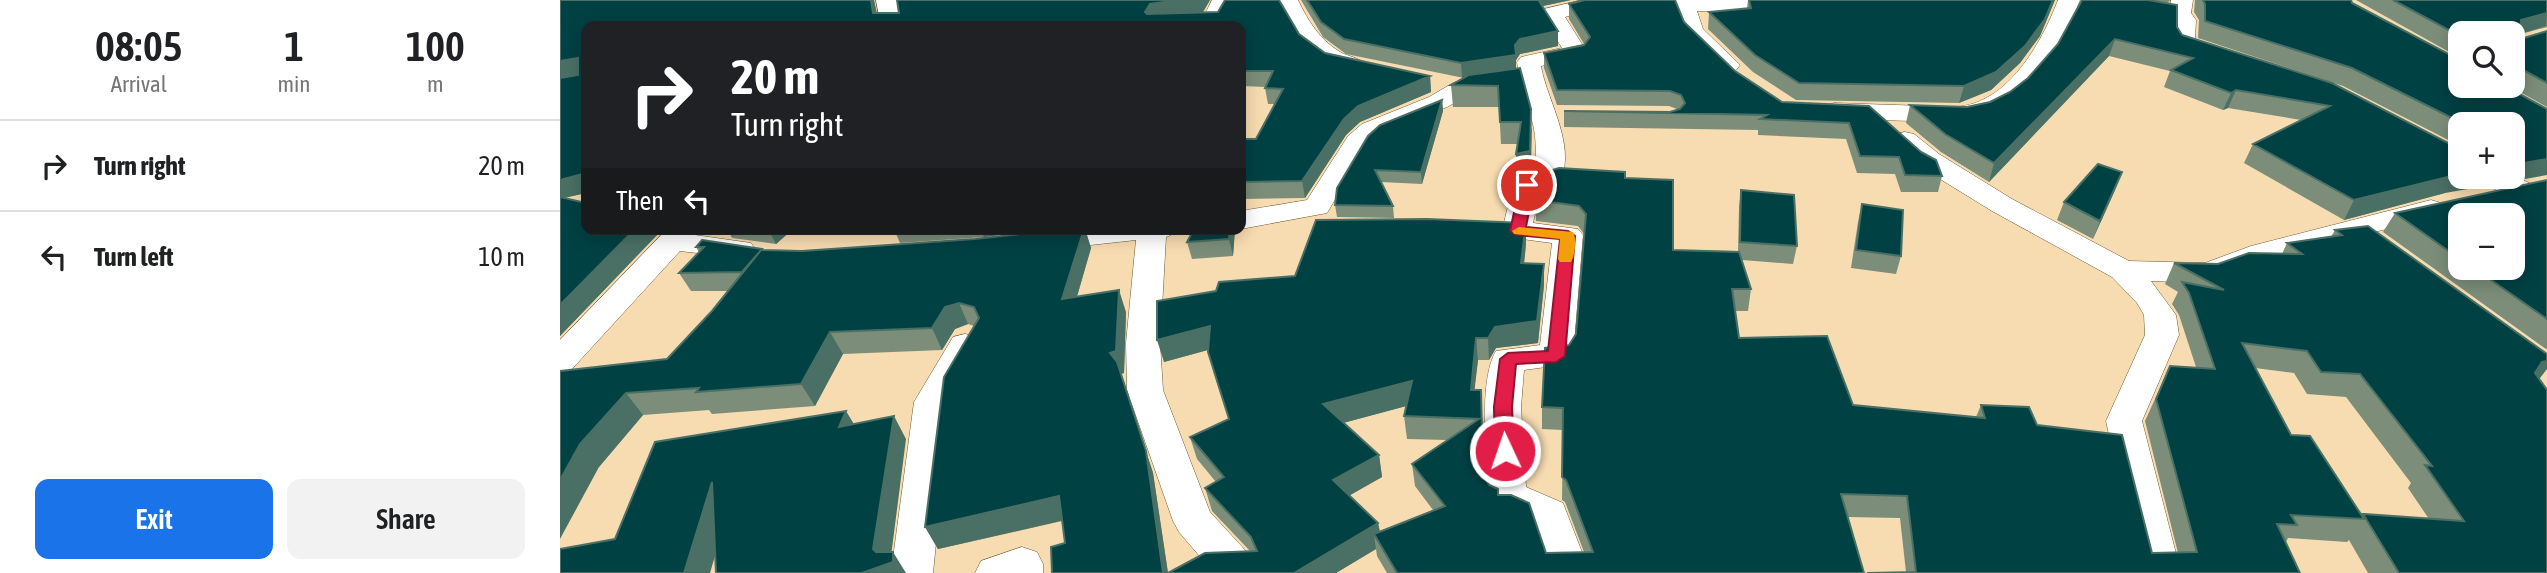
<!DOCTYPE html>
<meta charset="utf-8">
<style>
body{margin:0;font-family:"Asap Condensed",sans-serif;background:#f2f2f2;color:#202124;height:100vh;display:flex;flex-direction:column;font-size:26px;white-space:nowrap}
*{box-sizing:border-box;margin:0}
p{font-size:23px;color:#757577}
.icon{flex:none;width:38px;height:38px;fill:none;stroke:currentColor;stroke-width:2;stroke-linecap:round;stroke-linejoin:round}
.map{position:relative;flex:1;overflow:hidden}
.details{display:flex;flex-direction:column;background:#fff;width:560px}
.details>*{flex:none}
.guide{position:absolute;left:21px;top:21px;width:665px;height:214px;border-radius:14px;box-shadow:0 4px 18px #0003;background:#202124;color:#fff;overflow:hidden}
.tools{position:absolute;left:1888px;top:21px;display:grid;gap:14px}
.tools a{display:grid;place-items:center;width:77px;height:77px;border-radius:14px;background:#fff;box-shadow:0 4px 18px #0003;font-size:35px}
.pin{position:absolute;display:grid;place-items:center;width:60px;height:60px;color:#fff;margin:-30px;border:4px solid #fff;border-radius:50%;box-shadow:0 2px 7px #0007}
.me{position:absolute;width:77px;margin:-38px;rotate:357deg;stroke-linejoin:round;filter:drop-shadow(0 0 5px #0008)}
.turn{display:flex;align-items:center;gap:24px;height:147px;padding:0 35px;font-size:32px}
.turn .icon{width:91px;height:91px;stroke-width:2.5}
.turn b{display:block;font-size:49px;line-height:60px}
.then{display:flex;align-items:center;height:66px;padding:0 35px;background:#0003;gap:14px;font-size:26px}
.eta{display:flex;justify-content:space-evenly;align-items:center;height:119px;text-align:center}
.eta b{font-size:42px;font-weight:600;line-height:49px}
.primary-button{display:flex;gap:14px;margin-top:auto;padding:14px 35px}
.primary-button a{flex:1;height:80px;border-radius:14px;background:#1a73e8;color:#fff;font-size:28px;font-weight:600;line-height:80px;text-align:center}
.primary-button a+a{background:#f2f2f2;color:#202124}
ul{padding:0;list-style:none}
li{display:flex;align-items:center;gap:21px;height:91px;padding:0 35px;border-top:2px solid #e0e0e0}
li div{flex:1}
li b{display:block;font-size:26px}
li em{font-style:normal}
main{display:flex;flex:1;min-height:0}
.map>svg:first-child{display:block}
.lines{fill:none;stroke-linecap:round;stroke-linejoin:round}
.minor-casing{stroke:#705831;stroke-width:1}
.minor{fill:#fff;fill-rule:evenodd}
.wall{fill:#7c8e7a;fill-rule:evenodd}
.shaded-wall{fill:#4a7065}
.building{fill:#004144;stroke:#4a7065;stroke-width:2}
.route{fill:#e11d48;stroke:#92132f;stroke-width:2}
.slow{fill:#f59e0b}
</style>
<main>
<section class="details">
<div class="eta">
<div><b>08:05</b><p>Arrival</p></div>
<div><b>1</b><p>min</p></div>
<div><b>100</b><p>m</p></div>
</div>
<ul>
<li><svg class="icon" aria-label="right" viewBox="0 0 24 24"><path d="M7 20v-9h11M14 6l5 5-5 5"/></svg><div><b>Turn right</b></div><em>20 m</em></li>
<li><svg class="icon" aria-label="left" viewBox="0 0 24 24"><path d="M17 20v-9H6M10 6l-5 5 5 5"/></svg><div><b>Turn left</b></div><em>10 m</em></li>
</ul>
<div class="primary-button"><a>Exit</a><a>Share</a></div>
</section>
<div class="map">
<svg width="1987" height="573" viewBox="0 0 1987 573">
<rect width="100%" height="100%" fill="#f8dcb1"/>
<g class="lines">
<defs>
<path id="minor" d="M316,0H338L343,26H321Z
M652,0H674L661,24L648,26H591L594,21L645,14Z
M716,0H738C748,21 760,40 780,52C789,57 799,57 805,65L801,70C761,80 731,31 716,0Z
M1022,0H1058L1054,4L1005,17L1027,52L1023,57L981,66C987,102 1021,152 996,188L980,191L973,223L1018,229L1023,235L1013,356L1008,364L964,370L961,407L966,487L1003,503L1030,573H988L972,524L933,506L927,495C927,459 918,380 936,351L980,345L992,243L947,237L942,231L953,185L957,179L973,176C983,123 963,109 957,62L961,57L1002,48L981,14L984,9Z
M1116,0H1217L1222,5L1219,10L1211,11H1137L1143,29L1180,65L1176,70H1160L1125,36L1113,5Z
M1498,0H1520L1505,36L1479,76L1449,104L1432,114L1395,122L1274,119L1265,116L1261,111L1265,106L1274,103L1395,107C1448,104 1481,44 1498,0Z
M1611,0H1633L1631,13L1636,20L1635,40L1664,49L1668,54L1664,59L1656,61L1616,49C1609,38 1617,25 1609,14Z
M931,75L940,77L943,82L940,87L910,94L887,107L820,134L807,146L767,213L681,229V211L747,200L788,136L802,124L869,97L893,83Z
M1345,132L1354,134L1379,154L1452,199L1569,261L1645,263L1691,246L1871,200L1881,203L1885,209L1881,215L1713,258L1648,283L1591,281L1616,315L1619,335L1582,421L1621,573H1579L1546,421L1585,335L1584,315L1577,303L1552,277L1432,211L1359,166L1332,140L1336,134Z
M1953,175L1971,184L1975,190L1971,196C1955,200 1931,191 1921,177Z
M107,229H139L135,235L191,243L195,249L191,255L180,258L120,251L12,369L0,373V340Z
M512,229H616L611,235L606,237L600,343L603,390L650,512L695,561L701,573H654L619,532L613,521L567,390L566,343L576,240L485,250L474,247L470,241L474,235Z
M405,334L417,337L422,345L390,402L373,573H331L354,402L393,337Z
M462,547L477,552L483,564V573H415L421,561Z"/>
</defs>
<!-- minor casing -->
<use href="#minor" class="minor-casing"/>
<!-- minor -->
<use href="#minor" class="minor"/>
</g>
<!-- wall -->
<path class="wall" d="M0,0H314L317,13H339L337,0H650L643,12L636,13L658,12L665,0H719L739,34L765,53L870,76L871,92L800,122L786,135L745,198L681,199V139H696L715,104H708L705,88L706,87L681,86V26H26V193L3,198L26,203V229H95L98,234L0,336V78L18,75L0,78Z
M741,0H1011L983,6V8L998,31V46L960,54L956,60V68L972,131L971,174L957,176L956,154L958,144H941L939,107H893L891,85L904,78L786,54L763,37Z
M1188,0H1495L1480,36L1460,63L1431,90L1399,103L1236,100L1193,72L1148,29L1149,12L1187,8Z
M1590,0H1610L1608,3Z
M1635,0H1791L1792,3L1987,109L1885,193L1784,220L1684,163L1693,144L1741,120L1668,108L1663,110L1604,87L1610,71L1549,56L1429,182L1381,152L1346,123L1350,105L1407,107L1430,102L1450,92L1468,78L1498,44L1617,27L1622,35L1772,83L1900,177L1953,124H1900V146L1783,86L1638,38L1639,20L1634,12Z
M1796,0H1987V27L1961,34V35L1964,38L1987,31V107L1949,86H1953V33H1900V58Z
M1009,4L1124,22L1175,71L1222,102L1309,106L1382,176L1378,192H1341L1335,174L1297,173L1286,139L1198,135V130L1004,127V111L1110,112L1117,109L1109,106L997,105L984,68V53L1024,44L1009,19Z
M882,100L883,111L862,184L821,182L833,206L834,218L777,217L775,205Z
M1562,172L1533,239L1497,220L1504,202Z
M1065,178L1113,250L1178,251L1179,207L1181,190L1237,246L1233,264L1182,260L1191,289L1188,311H1175L1179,338L1293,405L1416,417L1421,405L1477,425L1592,553H1618L1585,421L1610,366L1636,367L1619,315L1612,304L1618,292L1605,284L1614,263L1658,264L1722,254L1727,243L1771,237L1775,230L1979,379L1987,573H1808L1789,540L1787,542L1728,538L1726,542L1740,573L1346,572L1340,518L1288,517L1304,573H827L817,556L816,549L776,573H492L505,543L502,521L378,549L365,527L414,326L408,324L395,329L382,350L283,354L255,406L152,414L149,410L83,415L39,467L0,371L107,359L152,311L168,291H131L119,273L139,252L136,247L202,249L203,250L242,251L415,239L504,229H525L531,248L517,297L566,312L564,373L561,374L593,473L608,573L690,551L652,511L645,488L656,482L637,459L630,437L669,419L654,374L648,350L604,362L656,291L735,276L966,244L964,263L984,285L978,343L936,348L929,360H918L914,390H921L924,474L929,485L986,553L1024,552L1005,502L1002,500L1003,430L982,429V407L1009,345L1016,334L1024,234L1018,226L976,221V200ZM1695,368L1734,373L1747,394L1786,397L1851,483L1848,488L1869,519L1803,514L1802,516L1731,435ZM846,406L844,416L847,439L887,440L852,464L855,486L873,510L820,531L818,523L790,495L822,477L819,455L783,423Z
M1987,180V348L1986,349L1823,232L1835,213ZM1900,215L1953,268H1900Z
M1302,204L1341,256L1336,274L1291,268L1298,222Z
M167,229H233L216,244L172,238Z
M334,229H483L424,237L340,243Z
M675,229L673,256L632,259L627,242Z"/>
<!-- shaded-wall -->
<path class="shaded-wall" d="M311,0H314L319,26L313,13Z
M619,0H650L643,12L594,18L585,12L590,4Z
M979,0H1011L983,6L979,15Z
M1493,0H1495L1480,36L1460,63L1431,90L1399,103L1404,86Z
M1987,13L1986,26L1953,36L1961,20Z
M998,31V46L960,54L956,60V70L902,78L901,63L955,45L960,39Z
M1555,39L1549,56L1429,182L1434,163Z
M18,58L26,73L0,78V61Z
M870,76L871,92L800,122L786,135L745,198L742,181L784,119L798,106Z
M1676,90L1668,108L1663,110L1671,93Z
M882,100L883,111L862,184L861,172Z
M971,109V174L957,176L956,154Z
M1987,159V175L1885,193L1784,220L1794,200L1900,174V177H1953V165Z
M1562,172L1555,190L1533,239L1540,221Z
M26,173V193L0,199V180Z
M966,223V244L962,284L961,263Z
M75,229H95L98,234L0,336V305Z
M208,229H233L216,244Z
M420,229H483L424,237Z
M524,229H525L531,248L510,320L502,299Z
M670,229H675L673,256L669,239Z
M984,264V285L978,343L936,348L929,360L928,338L935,327Z
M559,290L566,312L564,373L561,374L593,473L608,573H603L550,353Z
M399,303L408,324L395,329L382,350L372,328L385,307Z
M650,326L655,348L604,362L597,340Z
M270,332L283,354L255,406L241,384Z
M916,338L918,360L912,412L911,390Z
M1987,361V369L1977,382L1964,384L1982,362Z
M852,381L854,404L768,427L763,404Z
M921,390L922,412L924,495L923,473Z
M66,393L83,415L39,467L0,539V480L20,444Z
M286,411L300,434L279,427Z
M334,416L346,439L330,564L333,552L346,573H302L313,549Z
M819,455L822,477L778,502L773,480Z
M152,482L170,505L150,573H124Z
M499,496L509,519L378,549L365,527Z
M818,523L822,545L814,534L816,549L776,573H734Z"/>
<!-- building -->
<path class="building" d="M0,0H311L313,13H339L337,0H619L590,4L585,12L587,14L658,12L665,0H719L739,34L765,53L870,76L798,106L784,119L742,181L681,182V139H696L723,89L705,88L713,71H681V26H26V173L0,180V78L18,75V58L0,61Z
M747,0H979V1L998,31L960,39L955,45L956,55L901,63L784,39L761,22Z
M1025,0H1115L1124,22L1175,71L1222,102L1309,106L1361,152L1376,160L1382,176L1345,175L1339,157L1300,156L1289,123L1200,119L1207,115L1004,111L1110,112L1120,109L1125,103L1121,95L1110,91L997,90L984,53L1024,45L1030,37L1009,4Z
M1189,0H1493L1485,19L1465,46L1436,72L1404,86L1239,83L1195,55L1149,12L1191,8Z
M1522,0H1588L1617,5V27L1622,35L1772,83L1900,149V174L1794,200L1693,144L1770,106L1676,90L1671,93L1611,70L1633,58L1555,39L1434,163L1385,134L1350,105L1407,107L1430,102L1450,92L1468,78L1498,44Z
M1643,0H1791L1792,3L1900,60V86H1945L1987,109V159L1953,165V124H1904L1792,68L1645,21V4Z
M1833,0H1987V13L1961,20V35L1964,38L1987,31V83L1956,66H1953V33H1900V36Z
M960,68L971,109L970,151L956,154L961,122H940L938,86L891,85L909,75Z
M882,100L861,172L815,170L833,206L775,205L777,188L808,136L820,125Z
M1538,164L1562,172L1540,221L1504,202Z
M999,168L1065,172V178L1113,180V250L1179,252L1191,289H1172L1179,338L1267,336L1293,405L1425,418L1421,405L1469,407L1477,425L1562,435L1592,553L1637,552L1596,399L1610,366L1655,369L1629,293L1622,282L1664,290L1614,263L1658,264L1689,253L1742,254L1727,243L1782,235L1775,230L1808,226L1987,354V361L1982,362L1975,373L1987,390V573H1839L1803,514L1904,521L1865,465L1872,466L1800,374L1761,372L1747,351L1682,343L1731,435L1750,436L1804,519L1731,515L1737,525L1717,524L1740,573H1307L1356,572L1347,496L1281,494L1304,573H837L814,534L885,506L852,464L919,419L844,416L852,381L763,404L819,455L773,480L818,523L734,573H608L645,553L697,551L691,537L645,488L664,477L630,437L669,419L648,352L650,326L597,340V301L656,291L659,282L735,276L756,220L867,219L966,223L961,263L984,264L977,321L935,327L928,338H916L911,390H921L923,473L929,485L938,489V495H951L969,503L986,553L1033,552L1006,480L1002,477L1003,408L982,407L985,348L1009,345L1016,334L1026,214L1019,206L976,200L982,173Z
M1987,180V319L1914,268H1953V215H1900V259L1835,213Z
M1181,190L1234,195L1237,246L1180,242Z
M0,197L26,203V229H75L0,305Z
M1302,204L1343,210L1341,256L1296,250Z
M504,229H524L502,299L559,290L556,351L550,353L557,362L586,451L603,573H492L491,547L505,543L499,496L365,527L384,377L419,318L414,307L399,303L385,307L372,328L270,332L241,384L136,392L139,388L66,393L20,444L0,480V371L107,359L152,311L201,250L242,251L415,239Z
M634,229H670L669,239L627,242Z
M142,240L202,249L182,272L119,273L144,247H136Z
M286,411L279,427L334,416L313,549L316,552H333V562L302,573H156L152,482L124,573H0V549L55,539L95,442Z"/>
<!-- route -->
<path class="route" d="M967,181L974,185L966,227L1008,231L1015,236L1005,356L996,362L956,364L952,407L954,451L951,456H938L935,451L934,407L940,359L948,353L988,351L1000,239L957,235L950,231L960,185Z"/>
<!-- slow -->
<path class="slow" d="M959,227L1013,232C1017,239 1015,255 1011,262H1000L998,259L1000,239L954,234L952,231Z"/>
</svg>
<div class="tools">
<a><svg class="icon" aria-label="search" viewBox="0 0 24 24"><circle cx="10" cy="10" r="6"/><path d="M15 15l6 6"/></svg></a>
<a>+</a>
<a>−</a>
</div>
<div class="pin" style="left:967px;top:185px;background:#d93025"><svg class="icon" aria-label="arrive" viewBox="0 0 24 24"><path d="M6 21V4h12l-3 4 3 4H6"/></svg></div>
<svg class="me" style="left:945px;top:451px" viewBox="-20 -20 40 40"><circle r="17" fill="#e11d48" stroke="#fff" stroke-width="3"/><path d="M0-11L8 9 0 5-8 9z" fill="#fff"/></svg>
<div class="guide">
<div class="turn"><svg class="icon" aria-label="right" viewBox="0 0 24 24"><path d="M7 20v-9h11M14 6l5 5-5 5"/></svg><div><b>20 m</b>Turn right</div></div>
<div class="then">Then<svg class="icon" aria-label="left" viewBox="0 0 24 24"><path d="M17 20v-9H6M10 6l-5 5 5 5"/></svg></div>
</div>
</div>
</main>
